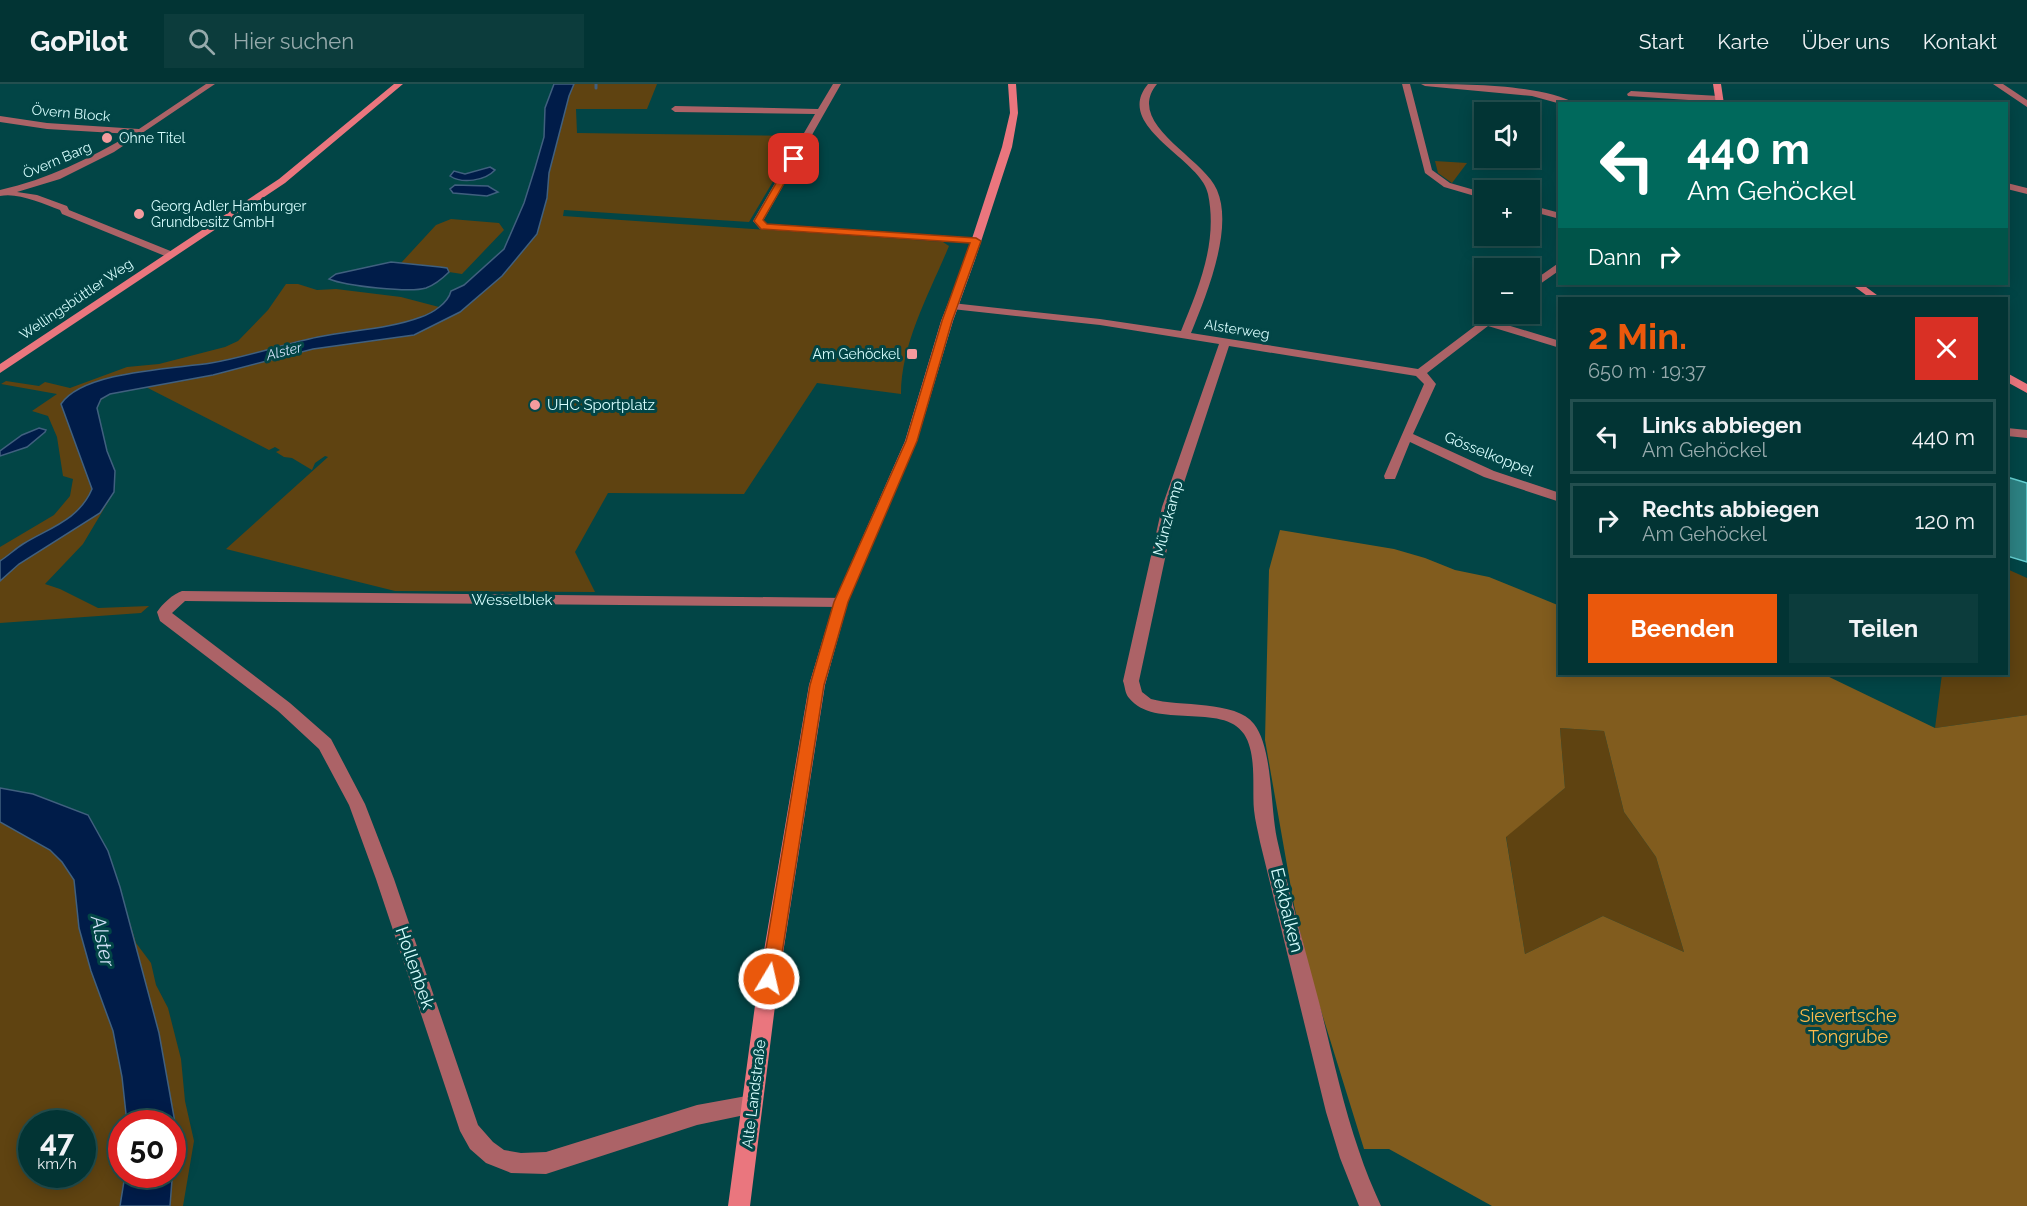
<!DOCTYPE html>
<html lang="de">
<meta charset="utf-8">
<style>
body{margin:0;font-family:Raleway,sans-serif;background:#0c3c3c;color:#f1f3f6;height:100vh;display:flex;flex-direction:column;font-size:22px;white-space:nowrap}
*{box-sizing:border-box;margin:0}
p{font-size:20px;color:#96aaac}
.icon{flex:none;width:33px;height:33px;fill:none;stroke:currentColor;stroke-width:2;stroke-linecap:round;stroke-linejoin:round}
.map{position:relative;flex:1;overflow:hidden}
.side{position:absolute;left:1558px;top:213px;width:450px;height:378px;display:flex;flex-direction:column;background:#023434;border-radius:0px;box-shadow:0 3px 15px #0003,0 0 0 2px #234f4f}
.side>*{flex:none}
.banner{position:absolute;left:1558px;top:18px;width:450px;height:183px;border-radius:0px;box-shadow:0 3px 15px #0003,0 0 0 2px #234f4f;background:#00695c;color:#fff;overflow:hidden}
.fabs{position:absolute;left:1474px;top:18px;display:grid;gap:12px}
.fabs a{display:grid;place-items:center;width:66px;height:66px;border-radius:0px;background:#023434;box-shadow:0 3px 15px #0003,0 0 0 2px #234f4f;font-size:30px}
.speed{position:absolute;left:18px;top:1026px;display:flex;gap:12px;font-size:30px;font-weight:700;text-align:center}
.speed>*{display:grid;place-content:center;width:78px;height:78px;border-radius:50%;background:#023434;box-shadow:0 3px 15px #0003,0 0 0 2px #234f4f;line-height:1}
.speed small{font-size:15px;font-weight:400}
.speed .limit{border:9px solid #d22;background:#fff;color:#111}
.pin{position:absolute;display:grid;place-items:center;width:51px;height:51px;color:#fff;margin:-26px;border-radius:12px;box-shadow:0 3px 9px #0006}
.me{position:absolute;width:66px;margin:-33px;rotate:9deg;stroke-linejoin:round;filter:drop-shadow(0 0 4px #0008)}
.turn{display:flex;align-items:center;gap:21px;height:126px;padding:0 30px;font-size:27px}
.turn .icon{width:78px;height:78px;stroke-width:2.5}
.turn b{display:block;font-size:42px;line-height:51px}
.then{display:flex;align-items:center;height:57px;padding:0 30px;background:#0003;gap:12px;font-size:22px}
.round{display:grid;place-items:center;flex:none;width:63px;height:63px;border-radius:0px;background:#0c3c3c}
.head{display:flex;align-items:center;justify-content:space-between;height:102px;padding:0 30px}
h1{font-size:36px;font-weight:700;line-height:45px;color:#ea580c}
.action{display:flex;gap:12px;margin-top:auto;padding:12px 30px}
.action a{flex:1;height:69px;border-radius:0px;background:#ea580c;color:#fff;font-size:24px;font-weight:700;line-height:69px;text-align:center}
.action a+a{background:#0c3c3c;color:#f1f3f6}
ul{padding:0;list-style:none}
li{display:flex;align-items:center;gap:18px;height:75px;margin:0 12px 9px;padding:0 18px;border:3px solid #234f4f;border-radius:0px}
li div{flex:1}
li b{display:block;font-size:22px}
li em{font-style:normal}
header{display:flex;align-items:center;gap:36px;box-sizing:border-box;height:84px;padding:0 30px;background:#023434;border-bottom:2px solid #234f4f}
header strong{font-size:28px}
nav{display:flex;gap:33px;margin-inline-start:auto;font-size:21px}
.search{width:420px;height:54px;background:#0c3c3c;display:flex;align-items:center;gap:15px;box-sizing:border-box;padding:0 21px;border-radius:0px;color:#96aaac;font-size:22px}
.map>svg:first-child{display:block}
.green{fill:#5f4311;fill-rule:evenodd}
.forest{fill:#815c1e;fill-rule:evenodd}
.water{fill:#001c49;stroke:#40607f;stroke-width:1.5}
.lines{fill:none;stroke-linecap:round;stroke-linejoin:round}
.stream{stroke:#40607f;stroke-width:3}
.building{fill:#2c8182;stroke:#65d0d2;stroke-width:1.5}
.street{fill:#ac6367;fill-rule:evenodd}
.secondary{fill:#ea767e;fill-rule:evenodd}
.route{fill:#ea580c;stroke:#983908;stroke-width:1.5}
.poi-dot{fill:#f59b9e;stroke:#024546;stroke-width:2}
.labels{text-anchor:middle;stroke-width:6;stroke-linejoin:round;paint-order:stroke}
.far-street-label{font-size:14px;fill:#d6fdfd;stroke:#024546}
.far-poi-label{font-size:14px;fill:#d6fdfd;stroke:#024546;text-anchor:start}
.far-water-label{font-size:14px;font-style:italic;fill:#cfdff6;stroke:#024546}
.poi-label{font-size:15px;fill:#d6fdfd;stroke:#024546;text-anchor:start}
.street-label{font-size:15px;fill:#d6fdfd;stroke:#024546}
.near-street-label{font-size:18px;fill:#d6fdfd;stroke:#024546}
.near-park-label{font-size:18px;fill:#fcba4b;stroke:#024546}
.near-water-label{font-size:20px;font-style:italic;fill:#cfdff6;stroke:#024546}
</style>
<header>
<strong>GoPilot</strong>
<div class="search"><svg class="icon" aria-label="search" viewBox="0 0 24 24"><circle cx="10" cy="10" r="6"/><path d="M15 15l6 6"/></svg>Hier suchen</div>
<nav><a>Start</a><a>Karte</a><a>Über uns</a><a>Kontakt</a></nav>
</header>
<div class="map">
<svg width="2027" height="1122" viewBox="0 0 2027 1122">
<rect width="100%" height="100%" fill="#024546"/>
<!-- green -->
<path class="green" d="M574,0H657L647,25H576L577,49L800,52L749,138L564,126L563,132L943,158L949,162C930,208 901,259 901,310L817,299L744,410L608,409L575,468L595,508L395,507L226,465L328,373L325,372L315,379L312,386L292,374L284,373L276,368L280,366L275,363L269,366L144,302L110,310L101,316L97,324L107,367L115,387L114,408L83,460L45,500L60,505L98,524L149,522L141,529L0,539V463L54,431L70,412L73,395L63,392L57,353L48,332L32,327L57,310L1,300L6,297L39,302L45,298L70,304L127,283L159,280L225,263L238,257L268,226L286,200H298L317,206L336,205L401,213L439,223L473,217L502,192L537,150L547,114L549,89L569,12Z
M1435,77L1467,79L1452,99L1438,89Z
M451,135L499,139L504,146L462,190L449,188L447,184L401,179L436,141Z
M2007,485L2027,494V631L1935,644L1942,590H2007Z
M1560,644L1604,647L1624,728L1656,773L1684,868L1603,832L1525,870L1506,752L1565,704Z
M0,704L33,710L88,731L108,767L136,859L151,879L156,901L168,924L181,975L185,1017L194,1057L183,1122H0ZM32,1040H82V1090H32ZM122,1040H172V1090H122Z"/>
<!-- forest -->
<path class="forest" d="M1280,446L1394,465L1425,474L1455,486L1489,493L1560,522V590H1823L1935,644L2027,631V1122H1492L1389,1065H1364L1309,888L1294,821L1265,656L1269,486ZM1560,644L1604,647L1624,728L1656,773L1684,868L1603,832L1525,870L1506,753L1565,704Z"/>
<!-- water -->
<path class="water" d="M554,0H574L569,12L549,89L547,114L537,150L502,192L460,228L414,251L313,265L213,291L110,310L101,315L97,324L107,367L115,387L114,408L100,429L19,480L0,497V477C8,472 15,465 23,460C49,444 79,436 92,405L61,320C83,287 173,285 211,279C247,273 283,260 318,253C352,246 389,245 421,233C433,229 448,219 451,207L464,201L504,165L524,119L535,84L544,53L545,24Z
M490,83L495,86C485,97 462,100 450,92L454,87L465,90Z
M455,101L488,102L498,108L487,112L453,109L450,105Z
M391,178L440,183L447,184L449,188C443,194 434,201 426,204C410,209 346,202 329,195L336,190Z
M39,344L46,346L45,348L27,363L0,372V367L22,351Z
M0,704L33,710L88,731L108,767L120,803L159,949L176,1044L170,1122H120L125,1091L172,1090V1040L127,1039L122,993L113,947L91,887L79,844L74,796L62,778L50,766L0,738Z"/>
<g class="lines">
<!-- stream -->
<path class="stream" d="M596,0V4"/>
</g>
<!-- building -->
<path class="building" d="M2007,393L2027,399V478L2007,472Z"/>
<g class="lines">
<!-- street -->
<path class="street" d="M206,0H215L114,68L60,95L17,108L37,111L67,122L69,126L173,168V172H165L62,130L60,126C42,119 17,108 0,112V106C48,95 89,75 131,50L47,45L0,38V32L47,39L139,45Z
M833,0H841L763,137L767,140L976,154L981,157L980,159L760,145L753,137L815,30L675,28L671,25L675,22L818,25Z
M1148,0H1157C1124,40 1203,73 1217,106C1234,145 1206,212 1191,249L1418,285L1491,230H1503L1494,237L1560,257V264L1488,242L1427,289L1436,300L1413,350L1494,387L1560,409V418L1484,393L1410,358L1395,395H1385L1384,392L1424,300L1416,292L1229,262L1176,423L1139,597L1142,608L1151,615C1179,623 1236,616 1254,640C1273,664 1270,723 1277,755C1289,810 1305,864 1319,918C1332,968 1342,1018 1359,1067C1365,1086 1373,1104 1381,1122H1359L1340,1074L1326,1028L1260,758C1258,747 1255,737 1254,726C1252,703 1257,670 1244,650C1223,618 1154,646 1129,614C1125,610 1125,602 1123,597L1162,423L1219,260L1100,241L952,225L947,222L952,219L1100,235L1181,247C1199,203 1218,158 1208,110C1202,75 1112,43 1148,0Z
M1402,0H1410L1432,86L1450,99L1485,109V115L1444,103L1425,89Z
M1421,0C1463,0 1541,0 1577,20H1561L1532,12L1425,2Z
M1993,0H2003L2027,16V23Z
M1631,7L1719,12L1723,15L1719,18L1628,12L1627,10Z
M2007,99L2027,104V110L2007,105Z
M1530,121L1560,129V135L1530,127Z
M1560,178V186L1530,207V199Z
M2007,344L2027,346V354L2007,352Z
M182,507L846,514L848,518L841,523L185,517L172,529L290,619L331,655L365,720L394,795L478,1041L493,1058L504,1066L521,1069L546,1068L697,1021L752,1011L759,1014L762,1021L759,1028L697,1041L546,1090L511,1089L486,1079L470,1065L460,1047L376,795L349,721L319,665L278,627L160,537L157,528C162,520 173,510 182,507Z"/>
<!-- secondary -->
<path class="secondary" d="M394,0H403L285,99L0,289V280L279,95Z
M1008,0H1016L1018,29L1012,63L975,176L953,237L917,357L848,518L825,601L776,914L750,1122H728L756,914L809,601L834,518L905,357L941,237L965,176L1002,63L1010,29Z
M1713,0H1721L1724,20H1716Z
M1851,200H1862L1881,214H1870Z
M2007,289L2027,300V309L2007,298Z"/>
</g>
<!-- route -->
<path class="route" d="M794,72L798,75L763,136L767,140L976,154L981,157L952,237L917,357L848,518L824,601L778,895L775,901L769,903L763,901L761,895L810,601L834,518L906,357L942,237L970,159L761,145L754,137L790,75Z"/>
<!-- markers -->
<g class="poi-dot">
<circle cx="107" cy="54" r="6"/>
<circle cx="139" cy="130" r="6"/>
<rect x="906" y="264" width="12" height="12" rx="3"/>
<circle cx="535" cy="321" r="6"/>
</g>
<g class="labels">
<!-- far-street labels -->
<g class="far-street-label">
<text transform="translate(71 29) rotate(5)" y="5">Övern Block</text>
<text transform="translate(57 76) rotate(-23)" y="5">Övern Barg</text>
<text transform="translate(76 215) rotate(-34)" y="5">Wellingsbüttler Weg</text>
<text transform="translate(1237 245) rotate(9)" y="5">Alsterweg</text>
</g>
<!-- far-poi labels -->
<g class="far-poi-label">
<text x="119" y="59">Ohne Titel</text>
<text x="151" y="127">Georg Adler Hamburger<tspan x="151" dy="16">Grundbesitz GmbH</tspan></text>
<text x="900" y="275" text-anchor="end">Am Gehöckel</text>
</g>
<!-- far-water labels -->
<g class="far-water-label">
<text transform="translate(284 267) rotate(-14)" y="5">Alster</text>
</g>
<!-- poi labels -->
<g class="poi-label">
<text x="547" y="326">UHC Sportplatz</text>
</g>
<!-- street labels -->
<g class="street-label">
<text transform="translate(1489 370) rotate(22)" y="5">Gösselkoppel</text>
<text transform="translate(1168 434) rotate(-75)" y="5">Münzkamp</text>
<text x="512" y="521">Wesselblek</text>
<text transform="translate(754 1010) rotate(-83)" y="5">Alte Landstraße</text>
</g>
<!-- near-street labels -->
<g class="near-street-label">
<text transform="translate(1287 826) rotate(76)" y="6">Eekbalken</text>
<text transform="translate(415 884) rotate(71)" y="6">Hollenbek</text>
</g>
<!-- near-park labels -->
<g class="near-park-label">
<text x="1848" y="938">Sievertsche<tspan x="1848" dy="21">Tongrube</tspan></text>
</g>
<!-- near-water labels -->
<g class="near-water-label">
<text transform="translate(103 857) rotate(78)" y="7">Alster</text>
</g>
</g>
</svg>
<div class="fabs">
<a><svg class="icon" aria-label="sound" viewBox="0 0 24 24"><path d="M4 9h4l5-4v14l-5-4H4zM17 9q2 3 0 6"/></svg></a>
<a>+</a>
<a>−</a>
</div>
<div class="speed"><div>47<small>km/h</small></div><div class="limit">50</div></div>
<div class="pin" style="left:794px;top:75px;background:#d93025"><svg class="icon" aria-label="arrive" viewBox="0 0 24 24"><path d="M6 21V4h12l-3 4 3 4H6"/></svg></div>
<svg class="me" style="left:769px;top:895px" viewBox="-20 -20 40 40"><circle r="17" fill="#ea580c" stroke="#fff" stroke-width="3"/><path d="M0-11L8 9 0 5-8 9z" fill="#fff"/></svg>
<div class="banner">
<div class="turn"><svg class="icon" aria-label="left" viewBox="0 0 24 24"><path d="M17 20v-9H6M10 6l-5 5 5 5"/></svg><div><b>440 m</b>Am Gehöckel</div></div>
<div class="then">Dann<svg class="icon" aria-label="right" viewBox="0 0 24 24"><path d="M7 20v-9h11M14 6l5 5-5 5"/></svg></div>
</div>
<section class="side">
<div class="head"><div><h1>2 Min.</h1><p>650 m · 19:37</p></div><a class="round" style="background:#d93025;color:#fff"><svg class="icon" aria-label="close" viewBox="0 0 24 24"><path d="M6 6l12 12M18 6L6 18"/></svg></a></div>
<ul>
<li><svg class="icon" aria-label="left" viewBox="0 0 24 24"><path d="M17 20v-9H6M10 6l-5 5 5 5"/></svg><div><b>Links abbiegen</b><p>Am Gehöckel</p></div><em>440 m</em></li>
<li><svg class="icon" aria-label="right" viewBox="0 0 24 24"><path d="M7 20v-9h11M14 6l5 5-5 5"/></svg><div><b>Rechts abbiegen</b><p>Am Gehöckel</p></div><em>120 m</em></li>
</ul>
<div class="action"><a>Beenden</a><a>Teilen</a></div>
</section>
</div>
